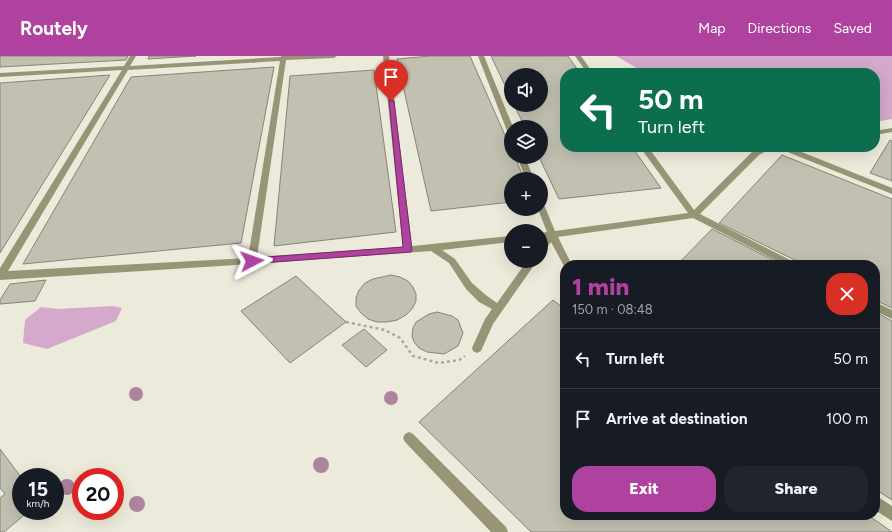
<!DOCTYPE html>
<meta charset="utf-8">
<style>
body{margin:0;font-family:Figtree,sans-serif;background:#20242c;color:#f1f3f6;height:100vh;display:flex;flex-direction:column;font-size:15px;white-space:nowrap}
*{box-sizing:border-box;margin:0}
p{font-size:13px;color:#9ea1a6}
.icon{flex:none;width:22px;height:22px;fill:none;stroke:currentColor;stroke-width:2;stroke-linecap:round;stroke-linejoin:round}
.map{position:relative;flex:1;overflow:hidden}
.panel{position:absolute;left:560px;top:204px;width:320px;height:260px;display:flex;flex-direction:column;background:#171b24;border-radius:16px;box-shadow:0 4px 16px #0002}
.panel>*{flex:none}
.top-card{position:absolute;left:560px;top:12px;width:320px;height:84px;border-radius:16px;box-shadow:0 4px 16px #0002;background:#0b6e4f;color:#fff;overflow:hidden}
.tools{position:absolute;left:504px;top:12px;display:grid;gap:8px}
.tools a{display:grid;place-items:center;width:44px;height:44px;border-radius:50%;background:#171b24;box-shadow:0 4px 16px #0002;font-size:20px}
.speed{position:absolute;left:12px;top:412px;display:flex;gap:8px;font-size:20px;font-weight:700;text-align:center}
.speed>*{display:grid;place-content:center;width:52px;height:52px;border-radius:50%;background:#171b24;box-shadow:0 4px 16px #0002;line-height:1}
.speed small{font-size:10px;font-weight:400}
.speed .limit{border:6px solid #d22;background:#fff;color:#111}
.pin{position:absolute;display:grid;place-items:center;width:34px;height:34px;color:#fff;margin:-41px -17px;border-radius:50% 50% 50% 0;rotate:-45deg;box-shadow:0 0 4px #0007}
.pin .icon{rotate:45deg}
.me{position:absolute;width:44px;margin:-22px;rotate:86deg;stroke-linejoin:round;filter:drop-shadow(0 0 3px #0008)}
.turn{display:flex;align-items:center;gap:14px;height:84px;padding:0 12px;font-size:18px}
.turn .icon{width:52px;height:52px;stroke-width:2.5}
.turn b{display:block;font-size:28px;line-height:34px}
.round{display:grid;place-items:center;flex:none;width:42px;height:42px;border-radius:16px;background:#20242c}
.head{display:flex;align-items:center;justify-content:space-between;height:68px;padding:0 12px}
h1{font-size:24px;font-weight:800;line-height:30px;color:#af419f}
.primary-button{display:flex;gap:8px;margin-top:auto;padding:8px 12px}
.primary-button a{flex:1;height:46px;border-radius:16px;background:#af419f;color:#fff;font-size:16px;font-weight:800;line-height:46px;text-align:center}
.primary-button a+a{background:#20242c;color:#f1f3f6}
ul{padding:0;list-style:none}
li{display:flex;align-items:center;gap:12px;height:60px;padding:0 12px;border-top:1px solid #363941}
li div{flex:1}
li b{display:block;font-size:15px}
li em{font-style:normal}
header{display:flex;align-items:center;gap:24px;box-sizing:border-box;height:56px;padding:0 20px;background:#af419f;color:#fff}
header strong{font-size:19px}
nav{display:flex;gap:22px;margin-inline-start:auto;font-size:14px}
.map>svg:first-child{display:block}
.green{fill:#d4a9cb}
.building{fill:#c1c0b1;stroke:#858476}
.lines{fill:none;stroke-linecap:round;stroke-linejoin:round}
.path{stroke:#aaa99d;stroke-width:2.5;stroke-dasharray:3 3;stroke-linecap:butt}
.minor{fill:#979575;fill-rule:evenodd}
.tree{fill:#ad849f}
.route{fill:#af419f;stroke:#722a67}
</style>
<header>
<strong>Routely</strong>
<nav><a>Map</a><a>Directions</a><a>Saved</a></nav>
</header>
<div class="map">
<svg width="892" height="476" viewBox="0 0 892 476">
<rect width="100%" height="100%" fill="#ecebdb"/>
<!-- green -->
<path class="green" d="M616,0H892V63L875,66V17H645Z
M112,250L122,252L116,265L47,293L23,287L25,264L41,251L58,253Z"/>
<!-- building -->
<path class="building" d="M0,0H128L126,4L0,11Z
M149,0H196L148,3Z
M430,0H470L511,93V101H515L524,123H511V146L431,155L397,3Z
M491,0H568L580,17H565V91H632L661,132L559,143L539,101H541V71H525L514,49H541V19H511V42Z
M274,11L241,187L23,208L131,21Z
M374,14L396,176L274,190L290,20Z
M110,19L0,197V27Z
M890,84L892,85V125L870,117Z
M782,99L892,143V252L875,244V209H805L719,167Z
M712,173L783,209H677Z
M391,219L400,221L408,225L413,231L416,238V245L412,253L406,259L397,264L387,266H377L368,263L361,257L356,250V242L359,234L365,227L373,223Z
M296,220L346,266L290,307L241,255Z
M46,224L35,245L0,248V244L10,228Z
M553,244L565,253V459H868L892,476H531L419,366Z
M437,256L452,260L458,264L463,277L458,290L444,298L427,296L419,292L414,286L412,280L413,272L416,266L429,258Z
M875,256L892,265V444L875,433Z
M364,273L387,294L366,311L342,289Z
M0,393L21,421V455H29L4,476H0V442L5,438L0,432Z"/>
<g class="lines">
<!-- path -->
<path class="path" d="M346,266L385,274L400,282L413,300L439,307L459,304L465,300"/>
<!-- minor -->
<path class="minor" d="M130,0H136L130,10L281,1V0H337L334,2L286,4L257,201L403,191L383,0H389L412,190L511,180V186L442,194L455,203L472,227L487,240L497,247L527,205H537L493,268L481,295L477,297L473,295L472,292L485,263L492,253L479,246L466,233L449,207L431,195L252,208L0,224V212L122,14L0,21V17L124,10ZM280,5L248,202L8,215L128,14Z
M478,0H484L513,71H511V77L507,75Z
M575,0H581L593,17H587Z
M892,72V76L875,79V75Z
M640,91H648L694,154L753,95L763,91H789L892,132V138L785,95L768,94L759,99L700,158L796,207L798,209H785L693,162L558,181L572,209H565V212L551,186L544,195L541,196V186L544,183H541V177L547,176L538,153H541V148L545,151L555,175L688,157Z
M517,101H525L534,123H526Z
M875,246L892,254V263L875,255Z
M409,376L413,378L506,471L508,476H491L405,386L403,382L405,378Z
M875,439L892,450V465L875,454Z"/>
</g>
<!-- trees -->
<g class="tree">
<circle cx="136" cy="338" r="7"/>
<circle cx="391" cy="342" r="7"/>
<circle cx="321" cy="409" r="8"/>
<circle cx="67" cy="431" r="8"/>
<circle cx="137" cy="448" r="8"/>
</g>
<!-- route -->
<path class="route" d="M389,44L394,45L412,194L411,196L248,208L247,205L248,203L252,202L403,191Z"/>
</svg>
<div class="tools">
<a><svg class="icon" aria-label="sound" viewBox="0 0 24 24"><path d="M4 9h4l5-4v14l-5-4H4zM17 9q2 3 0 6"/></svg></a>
<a><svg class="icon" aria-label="layers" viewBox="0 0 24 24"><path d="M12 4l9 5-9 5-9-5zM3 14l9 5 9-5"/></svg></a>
<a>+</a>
<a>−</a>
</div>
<div class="speed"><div>15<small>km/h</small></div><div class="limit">20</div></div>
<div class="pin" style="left:391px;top:45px;background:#d93025"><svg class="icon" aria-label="arrive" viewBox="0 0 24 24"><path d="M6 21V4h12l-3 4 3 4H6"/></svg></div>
<svg class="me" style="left:252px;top:205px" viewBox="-20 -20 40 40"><path d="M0-17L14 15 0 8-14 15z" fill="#af419f" stroke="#fff" stroke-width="4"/></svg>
<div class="top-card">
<div class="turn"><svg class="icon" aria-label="left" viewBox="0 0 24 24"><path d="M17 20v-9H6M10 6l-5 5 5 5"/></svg><div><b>50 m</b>Turn left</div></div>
</div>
<section class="panel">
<div class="head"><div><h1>1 min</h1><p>150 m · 08:48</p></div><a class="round" style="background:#d93025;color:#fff"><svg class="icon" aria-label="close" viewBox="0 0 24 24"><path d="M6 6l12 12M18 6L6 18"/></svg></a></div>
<ul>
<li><svg class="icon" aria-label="left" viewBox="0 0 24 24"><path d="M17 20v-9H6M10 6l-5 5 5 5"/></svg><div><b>Turn left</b></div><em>50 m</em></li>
<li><svg class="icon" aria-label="arrive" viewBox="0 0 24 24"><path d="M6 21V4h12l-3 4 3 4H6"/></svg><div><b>Arrive at destination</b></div><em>100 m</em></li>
</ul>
<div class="primary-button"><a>Exit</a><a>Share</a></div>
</section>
</div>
